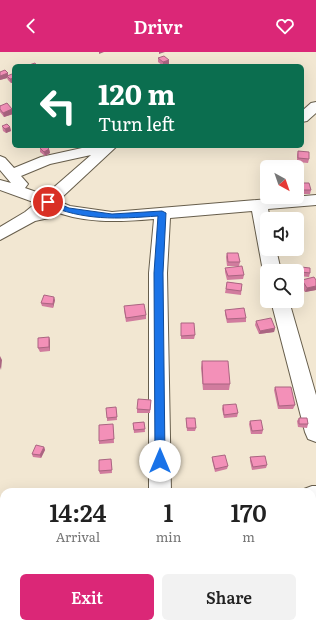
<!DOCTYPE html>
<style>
body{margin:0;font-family:Literata,serif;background:#f2f2f2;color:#222;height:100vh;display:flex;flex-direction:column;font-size:15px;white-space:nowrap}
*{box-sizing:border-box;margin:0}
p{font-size:13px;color:#767676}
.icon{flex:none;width:22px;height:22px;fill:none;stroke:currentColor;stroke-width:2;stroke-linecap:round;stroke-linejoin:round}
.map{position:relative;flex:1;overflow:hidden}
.side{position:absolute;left:0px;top:436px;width:316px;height:140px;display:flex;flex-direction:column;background:#fff;border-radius:12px 12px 0 0;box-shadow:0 4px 16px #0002}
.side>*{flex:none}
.hud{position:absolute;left:12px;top:12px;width:292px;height:84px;border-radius:6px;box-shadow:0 4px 16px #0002;background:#0b6e4f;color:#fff;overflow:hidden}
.needle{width:26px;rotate:140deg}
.tools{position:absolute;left:260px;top:108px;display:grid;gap:8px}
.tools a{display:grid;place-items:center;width:44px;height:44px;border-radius:6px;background:#fff;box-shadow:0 4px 16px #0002;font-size:20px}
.pin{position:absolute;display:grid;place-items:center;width:34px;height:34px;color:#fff;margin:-17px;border:2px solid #fff;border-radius:50%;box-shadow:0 1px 4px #0007}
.me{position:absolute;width:44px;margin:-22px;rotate:0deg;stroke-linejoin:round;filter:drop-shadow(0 0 3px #0008)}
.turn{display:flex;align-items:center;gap:14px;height:84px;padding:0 20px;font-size:18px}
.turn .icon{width:52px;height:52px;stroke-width:2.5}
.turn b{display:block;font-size:28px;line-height:34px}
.eta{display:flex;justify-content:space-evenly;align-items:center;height:68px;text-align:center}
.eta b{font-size:24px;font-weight:600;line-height:28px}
.cta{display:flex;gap:8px;margin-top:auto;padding:8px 20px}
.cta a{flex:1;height:46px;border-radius:6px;background:#db2777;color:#fff;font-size:16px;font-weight:600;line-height:46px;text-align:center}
.cta a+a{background:#f2f2f2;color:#222}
header{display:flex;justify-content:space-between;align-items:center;height:52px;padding:0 20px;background:#db2777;color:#fff;font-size:18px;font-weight:600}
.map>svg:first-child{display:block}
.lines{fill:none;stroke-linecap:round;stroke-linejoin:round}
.minor-casing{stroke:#675e4c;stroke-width:2}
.minor{fill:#fff;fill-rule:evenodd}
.wall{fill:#d17c9e}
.shaded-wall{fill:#aa6581}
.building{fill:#f390b8;stroke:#aa6581}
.route{fill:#1a73e8;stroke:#114b97}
</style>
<header><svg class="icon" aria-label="back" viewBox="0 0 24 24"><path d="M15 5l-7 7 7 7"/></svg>Drivr<svg class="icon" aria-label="heart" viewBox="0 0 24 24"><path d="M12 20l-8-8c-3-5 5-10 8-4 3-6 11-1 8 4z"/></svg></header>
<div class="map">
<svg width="316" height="576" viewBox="0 0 316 576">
<rect width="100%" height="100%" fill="#f2e7d2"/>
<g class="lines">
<defs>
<path id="minor" d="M316,50V61L307,69L302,70V59L311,51Z
M91,94L116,95L58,149L70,154L112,160L316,143V153L268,157L270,167H267V197H276L281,219H267V224L263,219L252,159L170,166L167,221L171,440H149V221L154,167C118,170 82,172 49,157L51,162L49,166L35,169L0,188V175L25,160L36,151L0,138V128L11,131L0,118V104L5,106L14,116L41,105ZM91,103L45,143L25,136L28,132L21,124L50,112Z
M271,249H289L316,343V390L308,387L305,380Z
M312,434H316V456H312V440H303L304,437Z
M0,452H4V474H0Z
M4,512V557L0,559V513Z
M154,572H180V576H154Z"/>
</defs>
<!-- minor casing -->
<use href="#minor" class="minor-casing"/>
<!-- minor -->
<use href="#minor" class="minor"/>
</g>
<!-- wall -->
<path class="wall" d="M158,6L169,8V12L163,14L158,10Z
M0,20L8,21V24H14V30L11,31L8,28L7,26L0,28Z
M0,53L12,57L13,62L4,65L0,60Z
M2,74L10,75L11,79L6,81L3,79Z
M40,96L49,97L50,101L45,104L40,100Z
M298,99L309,107L308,111L297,110V103Z
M297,131L311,138L310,142H297Z
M227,201L240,210L239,214H227L226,205Z
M301,215L310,221L309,225L299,224L300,219Z
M225,216L244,223L243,227L227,228L225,220Z
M302,228H316V238L305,240L300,232Z
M227,230L242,232L241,243L225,241Z
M55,248L53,256L42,254L41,251Z
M124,258L146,263V267L126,270Z
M225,258L246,266V270L227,271L225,262Z
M256,269L275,276L274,280L259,282L255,273Z
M181,271L195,283L194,287H181Z
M49,285L50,289V299L40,300L38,296Z
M202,309L230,332L229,338H203L201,316Z
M275,335L295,353L293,357H278L274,338Z
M151,348L150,361H137V357Z
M223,353L238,361L237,365L224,366L222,357Z
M116,355L117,368L107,369V366Z
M186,366L196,376L195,379H187Z
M299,366L308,372L307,376L298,375L297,369Z
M250,369L263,378L262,382H251L249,372Z
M144,370L145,380L134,381L133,371Z
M113,372L114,391L99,392V389Z
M44,395L45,398L41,406L33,405L32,402Z
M212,405L228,414L227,417L215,420L212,408Z
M250,405L267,413L266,416L252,418L250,409Z
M111,407L112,421L100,422L99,419Z
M312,487L316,494V509L312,510Z
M316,565V575L314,566Z
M289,572H307L308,576H290Z"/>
<!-- shaded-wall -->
<path class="shaded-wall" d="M99,0H104L99,2Z
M159,0H165L159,2Z
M169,8V12L163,14V10Z
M8,21V25L7,24V26L0,28V24Z
M14,26V30L11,31L10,27Z
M12,57L13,62L4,65L3,61Z
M10,75L11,79L6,81L5,77Z
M49,97L50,101L45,104L44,100Z
M316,234V238L305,240L307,236Z
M54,245L55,248L53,256V252Z
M275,276L274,280L259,282L260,279Z
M49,285L50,289V299L49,295Z
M0,304L2,308L1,318L0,315Z
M44,395L45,398L41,406L40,403Z"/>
<!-- building -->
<path class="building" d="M164,4L169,8L163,10L158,6Z
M35,11L37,14H30L29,13Z
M5,18L8,21L0,24V20Z
M12,22L14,24V26L10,27L7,24Z
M7,51L12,57L3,61L0,57V54Z
M7,72L10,75L5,77L2,74Z
M43,94H46L49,97L44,100L40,96Z
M298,99L309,100V107L298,106Z
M297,131H309L311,138H297Z
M227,201H238L240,210H228Z
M242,214L244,223L228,224L225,216Z
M301,215L310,216V221L301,220Z
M314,225L316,228V234L307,236L302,228Z
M227,230L242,232L241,239L226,237Z
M44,243L54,245L53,252L41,251Z
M144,252L146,263L126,266L124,254Z
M244,256L246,266L227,267L225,258Z
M271,266L275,276L260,279L256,269Z
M181,271H194L195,283L181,284Z
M49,285V295L38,296V286Z
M202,309H228L230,332H203Z
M275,335H291L295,353L279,354Z
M138,347L151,348L150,358L137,357Z
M236,352L238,361L224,363L223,353Z
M116,355L117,365L107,366L106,356Z
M186,366H195L196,376H187Z
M299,366H307L308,372H299Z
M261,368L263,378L252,379L250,369Z
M144,370L145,377L134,378L133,371Z
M113,372L114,387L99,389V373Z
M36,393L44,395L40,403L32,402Z
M225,403L228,414L215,417L212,405Z
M265,404L267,413L253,415L250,405Z
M111,407L112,418L99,419V408Z
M312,487H315L316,494V507H312Z
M128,572H152V576H128Z
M291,572H307L308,576H292Z"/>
<!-- route -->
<path class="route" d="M48,147L69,156L112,162L162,159L166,161L163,221L165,409L164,412L160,414L156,412L155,409L154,221L158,164C117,167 84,169 45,152L44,150Z"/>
</svg>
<div class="tools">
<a><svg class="needle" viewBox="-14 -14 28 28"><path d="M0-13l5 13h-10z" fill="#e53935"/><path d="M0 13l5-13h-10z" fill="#767676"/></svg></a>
<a><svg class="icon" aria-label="sound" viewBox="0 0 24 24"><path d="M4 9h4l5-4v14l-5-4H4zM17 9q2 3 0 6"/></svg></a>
<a><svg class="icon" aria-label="search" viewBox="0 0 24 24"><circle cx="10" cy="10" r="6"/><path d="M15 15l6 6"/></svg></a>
</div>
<div class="pin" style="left:48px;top:150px;background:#d93025"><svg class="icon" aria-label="arrive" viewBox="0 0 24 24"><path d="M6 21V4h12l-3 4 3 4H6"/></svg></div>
<svg class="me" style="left:160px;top:409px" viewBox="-20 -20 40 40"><circle r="19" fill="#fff"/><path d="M0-13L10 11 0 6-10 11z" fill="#1a73e8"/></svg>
<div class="hud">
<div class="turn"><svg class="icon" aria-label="left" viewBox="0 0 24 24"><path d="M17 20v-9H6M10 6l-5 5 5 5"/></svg><div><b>120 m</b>Turn left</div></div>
</div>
<section class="side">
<div class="eta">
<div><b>14:24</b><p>Arrival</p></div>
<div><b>1</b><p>min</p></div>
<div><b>170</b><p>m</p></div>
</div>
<div class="cta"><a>Exit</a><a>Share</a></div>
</section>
</div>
